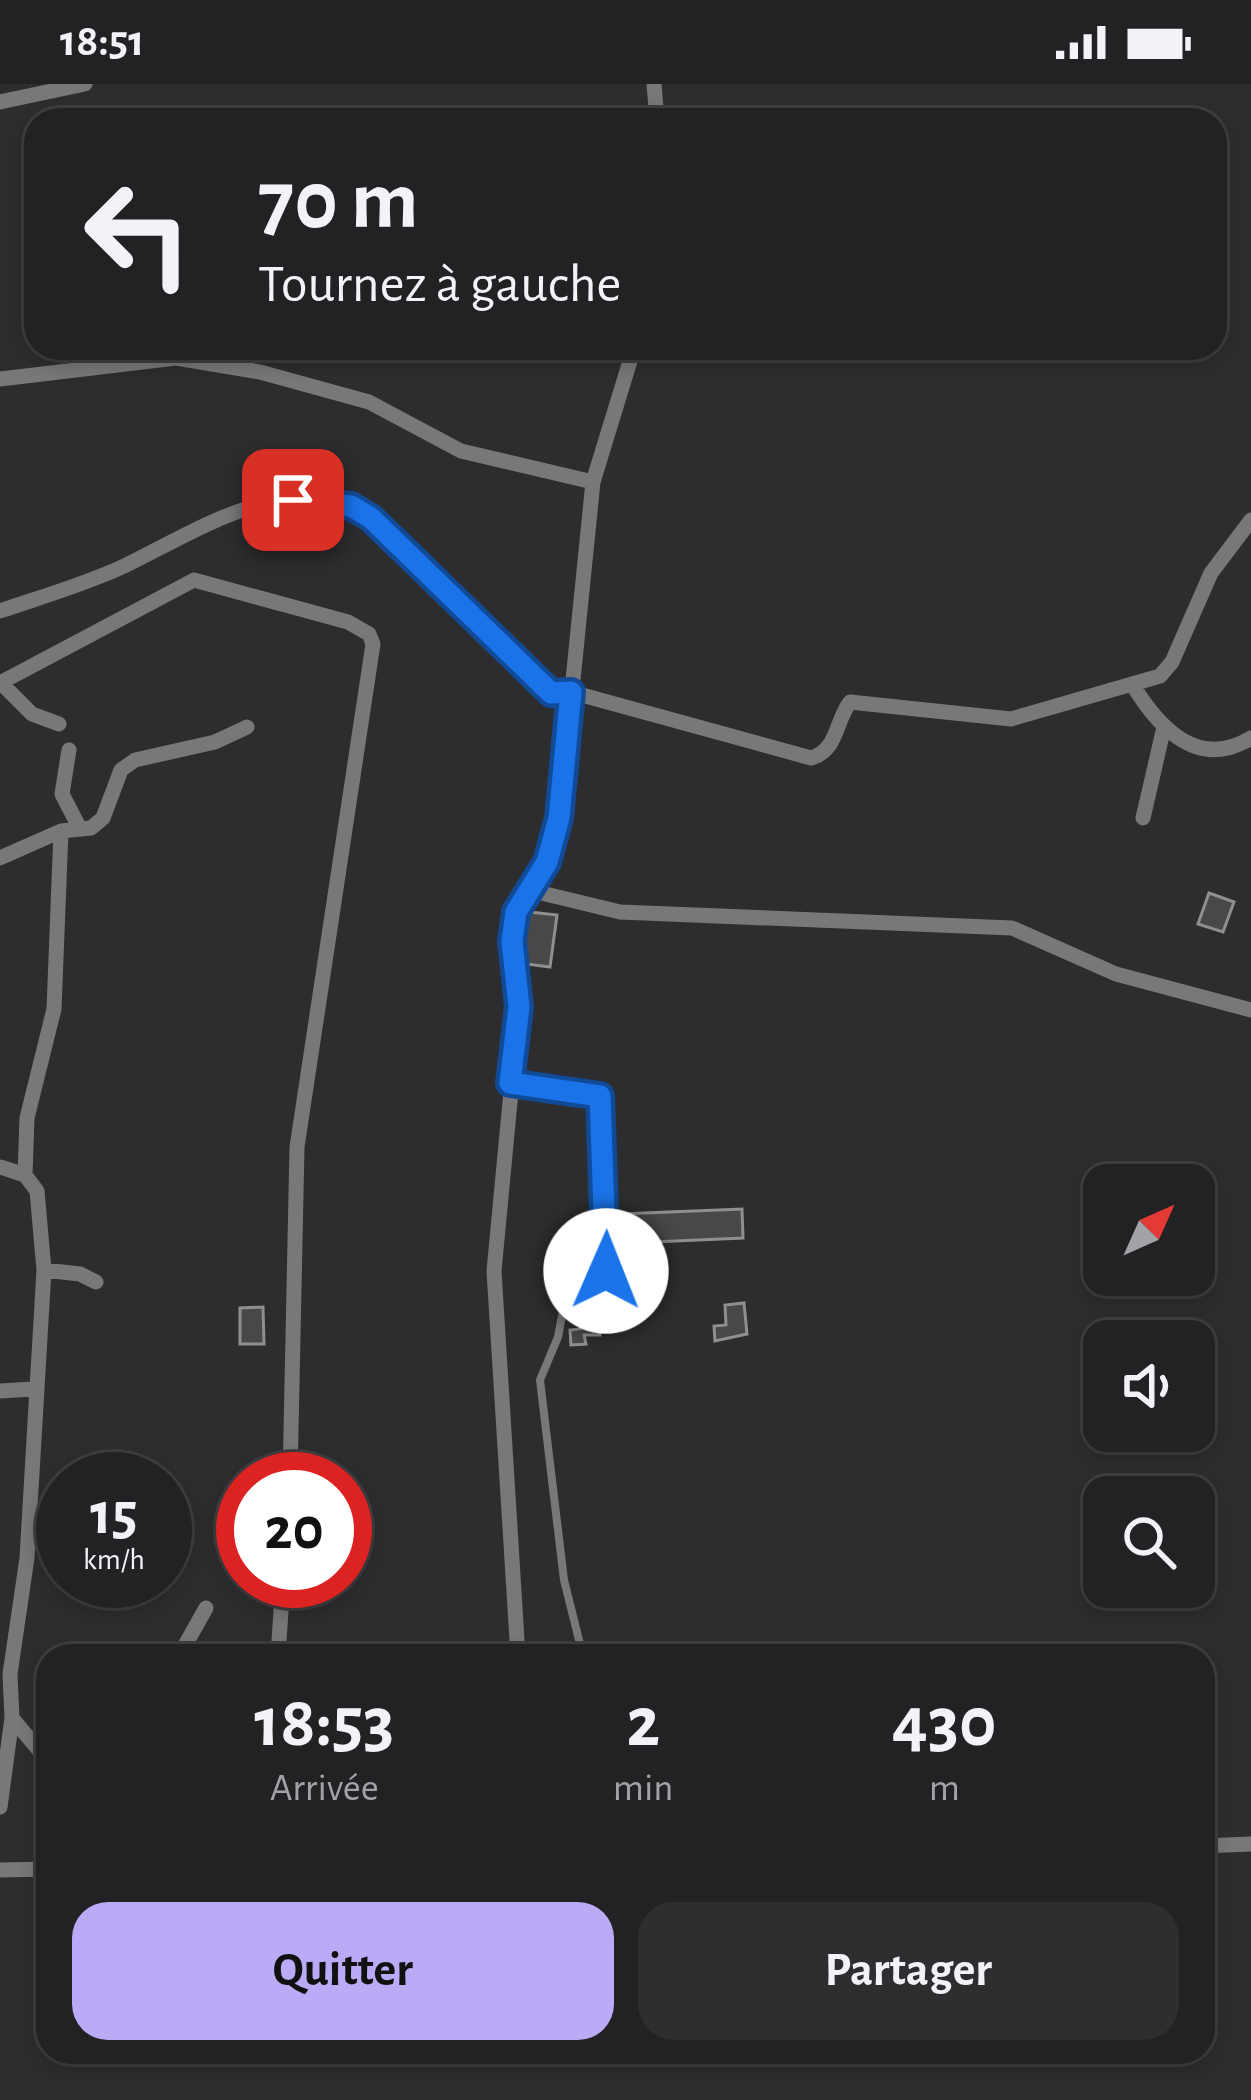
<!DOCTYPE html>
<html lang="fr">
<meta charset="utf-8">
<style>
body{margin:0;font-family:"Alegreya Sans",sans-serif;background:#2e2e30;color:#f1f3f6;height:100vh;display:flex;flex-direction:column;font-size:45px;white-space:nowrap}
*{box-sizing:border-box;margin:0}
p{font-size:39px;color:#a2a3a6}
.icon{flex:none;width:66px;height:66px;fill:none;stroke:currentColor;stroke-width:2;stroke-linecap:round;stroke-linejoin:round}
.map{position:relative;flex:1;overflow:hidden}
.sheet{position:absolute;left:36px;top:1560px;width:1179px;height:420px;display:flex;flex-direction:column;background:#222123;border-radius:36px;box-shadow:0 6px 18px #0003,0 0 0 3px #3f3e41}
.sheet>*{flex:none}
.guide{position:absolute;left:24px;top:24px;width:1203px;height:252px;border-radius:36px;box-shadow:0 6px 18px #0003,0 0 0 3px #3f3e41;background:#222123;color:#f1f3f6;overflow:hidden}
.needle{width:78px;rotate:45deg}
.buttons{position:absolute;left:1083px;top:1080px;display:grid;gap:24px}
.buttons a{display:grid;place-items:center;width:132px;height:132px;border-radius:24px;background:#222123;box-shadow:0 6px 18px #0003,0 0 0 3px #3f3e41;font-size:60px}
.speed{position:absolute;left:36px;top:1368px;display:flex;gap:24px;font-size:60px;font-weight:700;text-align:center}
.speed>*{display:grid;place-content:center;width:156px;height:156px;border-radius:50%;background:#222123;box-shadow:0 6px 18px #0003,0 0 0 3px #3f3e41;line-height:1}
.speed small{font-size:30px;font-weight:400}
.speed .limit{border:18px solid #d22;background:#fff;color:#111}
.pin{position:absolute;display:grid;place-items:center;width:102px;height:102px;color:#fff;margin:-51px;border-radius:24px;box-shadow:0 6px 18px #0006}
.me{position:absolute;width:132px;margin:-66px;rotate:1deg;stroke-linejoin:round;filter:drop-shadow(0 0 9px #0008)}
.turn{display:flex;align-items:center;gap:42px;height:252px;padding:0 36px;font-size:54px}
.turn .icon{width:156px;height:156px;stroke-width:2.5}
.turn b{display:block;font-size:84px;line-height:102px}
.eta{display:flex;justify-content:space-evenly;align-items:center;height:204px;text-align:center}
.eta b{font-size:72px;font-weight:700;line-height:84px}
.cta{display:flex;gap:24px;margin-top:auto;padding:24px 36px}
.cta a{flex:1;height:138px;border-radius:36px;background:#bbaaf6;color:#111;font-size:48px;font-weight:700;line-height:138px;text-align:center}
.cta a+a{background:#2e2e30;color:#f1f3f6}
.status{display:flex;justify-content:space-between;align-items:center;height:84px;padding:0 60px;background:#222123;direction:ltr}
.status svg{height:33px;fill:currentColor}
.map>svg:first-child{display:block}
.building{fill:#48484b;stroke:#8f8f92;stroke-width:3}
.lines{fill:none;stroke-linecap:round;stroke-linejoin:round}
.service{stroke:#787879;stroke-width:8}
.minor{stroke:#787879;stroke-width:15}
.route-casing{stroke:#114b97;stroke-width:30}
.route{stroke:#1a73e8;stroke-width:21}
</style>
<div class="status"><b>18:51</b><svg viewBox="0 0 49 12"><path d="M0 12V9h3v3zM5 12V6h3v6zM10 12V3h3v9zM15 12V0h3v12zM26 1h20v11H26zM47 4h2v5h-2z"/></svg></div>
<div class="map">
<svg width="1251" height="2016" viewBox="0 0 1251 2016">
<rect width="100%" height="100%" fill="#2d2c2f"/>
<!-- building -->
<path class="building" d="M1209,809L1234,818L1223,848L1198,840Z
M530,828L557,831L550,883L526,880L523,857Z
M742,1125L743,1154L675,1157L632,1159L621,1130Z
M744,1219L747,1250L715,1257L714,1242L726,1241L725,1221Z
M263,1223L264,1260H240V1224Z
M580,1225H600V1251H584L586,1260L571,1261L570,1246L580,1245Z"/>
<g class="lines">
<!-- service -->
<path class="service" d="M512,999L595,1008L602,1017L606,1187L580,1200L565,1216L558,1253L540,1296L564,1496L583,1572"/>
<!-- minor -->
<path class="minor" d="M654,0L657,36
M0,18L85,0
M0,295L176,274L260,288L369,318L461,367L593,398
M0,527C41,513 83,501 122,483C198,447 286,383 371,433L551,609L571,608L811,674C838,666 835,638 850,618L1011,635L1160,592L1172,578L1211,489L1251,436
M0,598L32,630L59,640
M0,599L194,496L348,538L369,550L373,560L297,1063L290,1395
M1134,603C1160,645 1199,686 1251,654
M69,666L62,710L79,743
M1143,734L1164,643
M0,774L61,747L91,744L103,734L121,686L135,676L215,658L247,643
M529,806L620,828L1012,844L1116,890L1251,926
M0,1083L25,1091
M44,1186L80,1190L96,1198
M0,1307L33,1305
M179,1572L206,1524
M278,1572L283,1497
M518,1572L494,1187L519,923L511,857L516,828L547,778L559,734L593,398L634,264
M12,1634L48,1677
M0,1723L12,1634L10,1590L27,1474L44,1186L37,1107L25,1091L27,1034L54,925L61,747
M1203,1762L1251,1760
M0,1786L48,1785"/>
</g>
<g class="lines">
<defs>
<path id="route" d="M293,416L351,422L371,434L551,609L571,608L559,734L547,778L516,828L512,857L519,923L510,999L600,1012L606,1187"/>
</defs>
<!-- route casing -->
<use href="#route" class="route-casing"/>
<!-- route -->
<use href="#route" class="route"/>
</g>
</svg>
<div class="buttons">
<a><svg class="needle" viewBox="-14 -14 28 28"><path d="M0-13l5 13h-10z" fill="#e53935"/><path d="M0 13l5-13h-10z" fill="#a2a3a6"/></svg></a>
<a><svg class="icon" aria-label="sound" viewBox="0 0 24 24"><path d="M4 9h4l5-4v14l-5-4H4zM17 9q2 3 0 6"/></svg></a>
<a><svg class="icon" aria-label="search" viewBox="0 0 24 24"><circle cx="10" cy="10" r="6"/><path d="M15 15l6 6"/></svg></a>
</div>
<div class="speed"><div>15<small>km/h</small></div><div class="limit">20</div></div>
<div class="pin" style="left:293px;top:416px;background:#d93025"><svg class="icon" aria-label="arrive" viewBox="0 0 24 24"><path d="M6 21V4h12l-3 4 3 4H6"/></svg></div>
<svg class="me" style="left:606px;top:1187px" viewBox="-20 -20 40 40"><circle r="19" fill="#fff"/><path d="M0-13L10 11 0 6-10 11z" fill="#1a73e8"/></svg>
<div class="guide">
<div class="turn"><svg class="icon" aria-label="left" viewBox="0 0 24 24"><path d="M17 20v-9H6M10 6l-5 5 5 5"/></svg><div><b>70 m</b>Tournez à gauche</div></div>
</div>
<section class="sheet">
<div class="eta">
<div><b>18:53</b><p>Arrivée</p></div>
<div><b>2</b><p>min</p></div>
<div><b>430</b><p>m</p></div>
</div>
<div class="cta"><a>Quitter</a><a>Partager</a></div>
</section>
</div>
